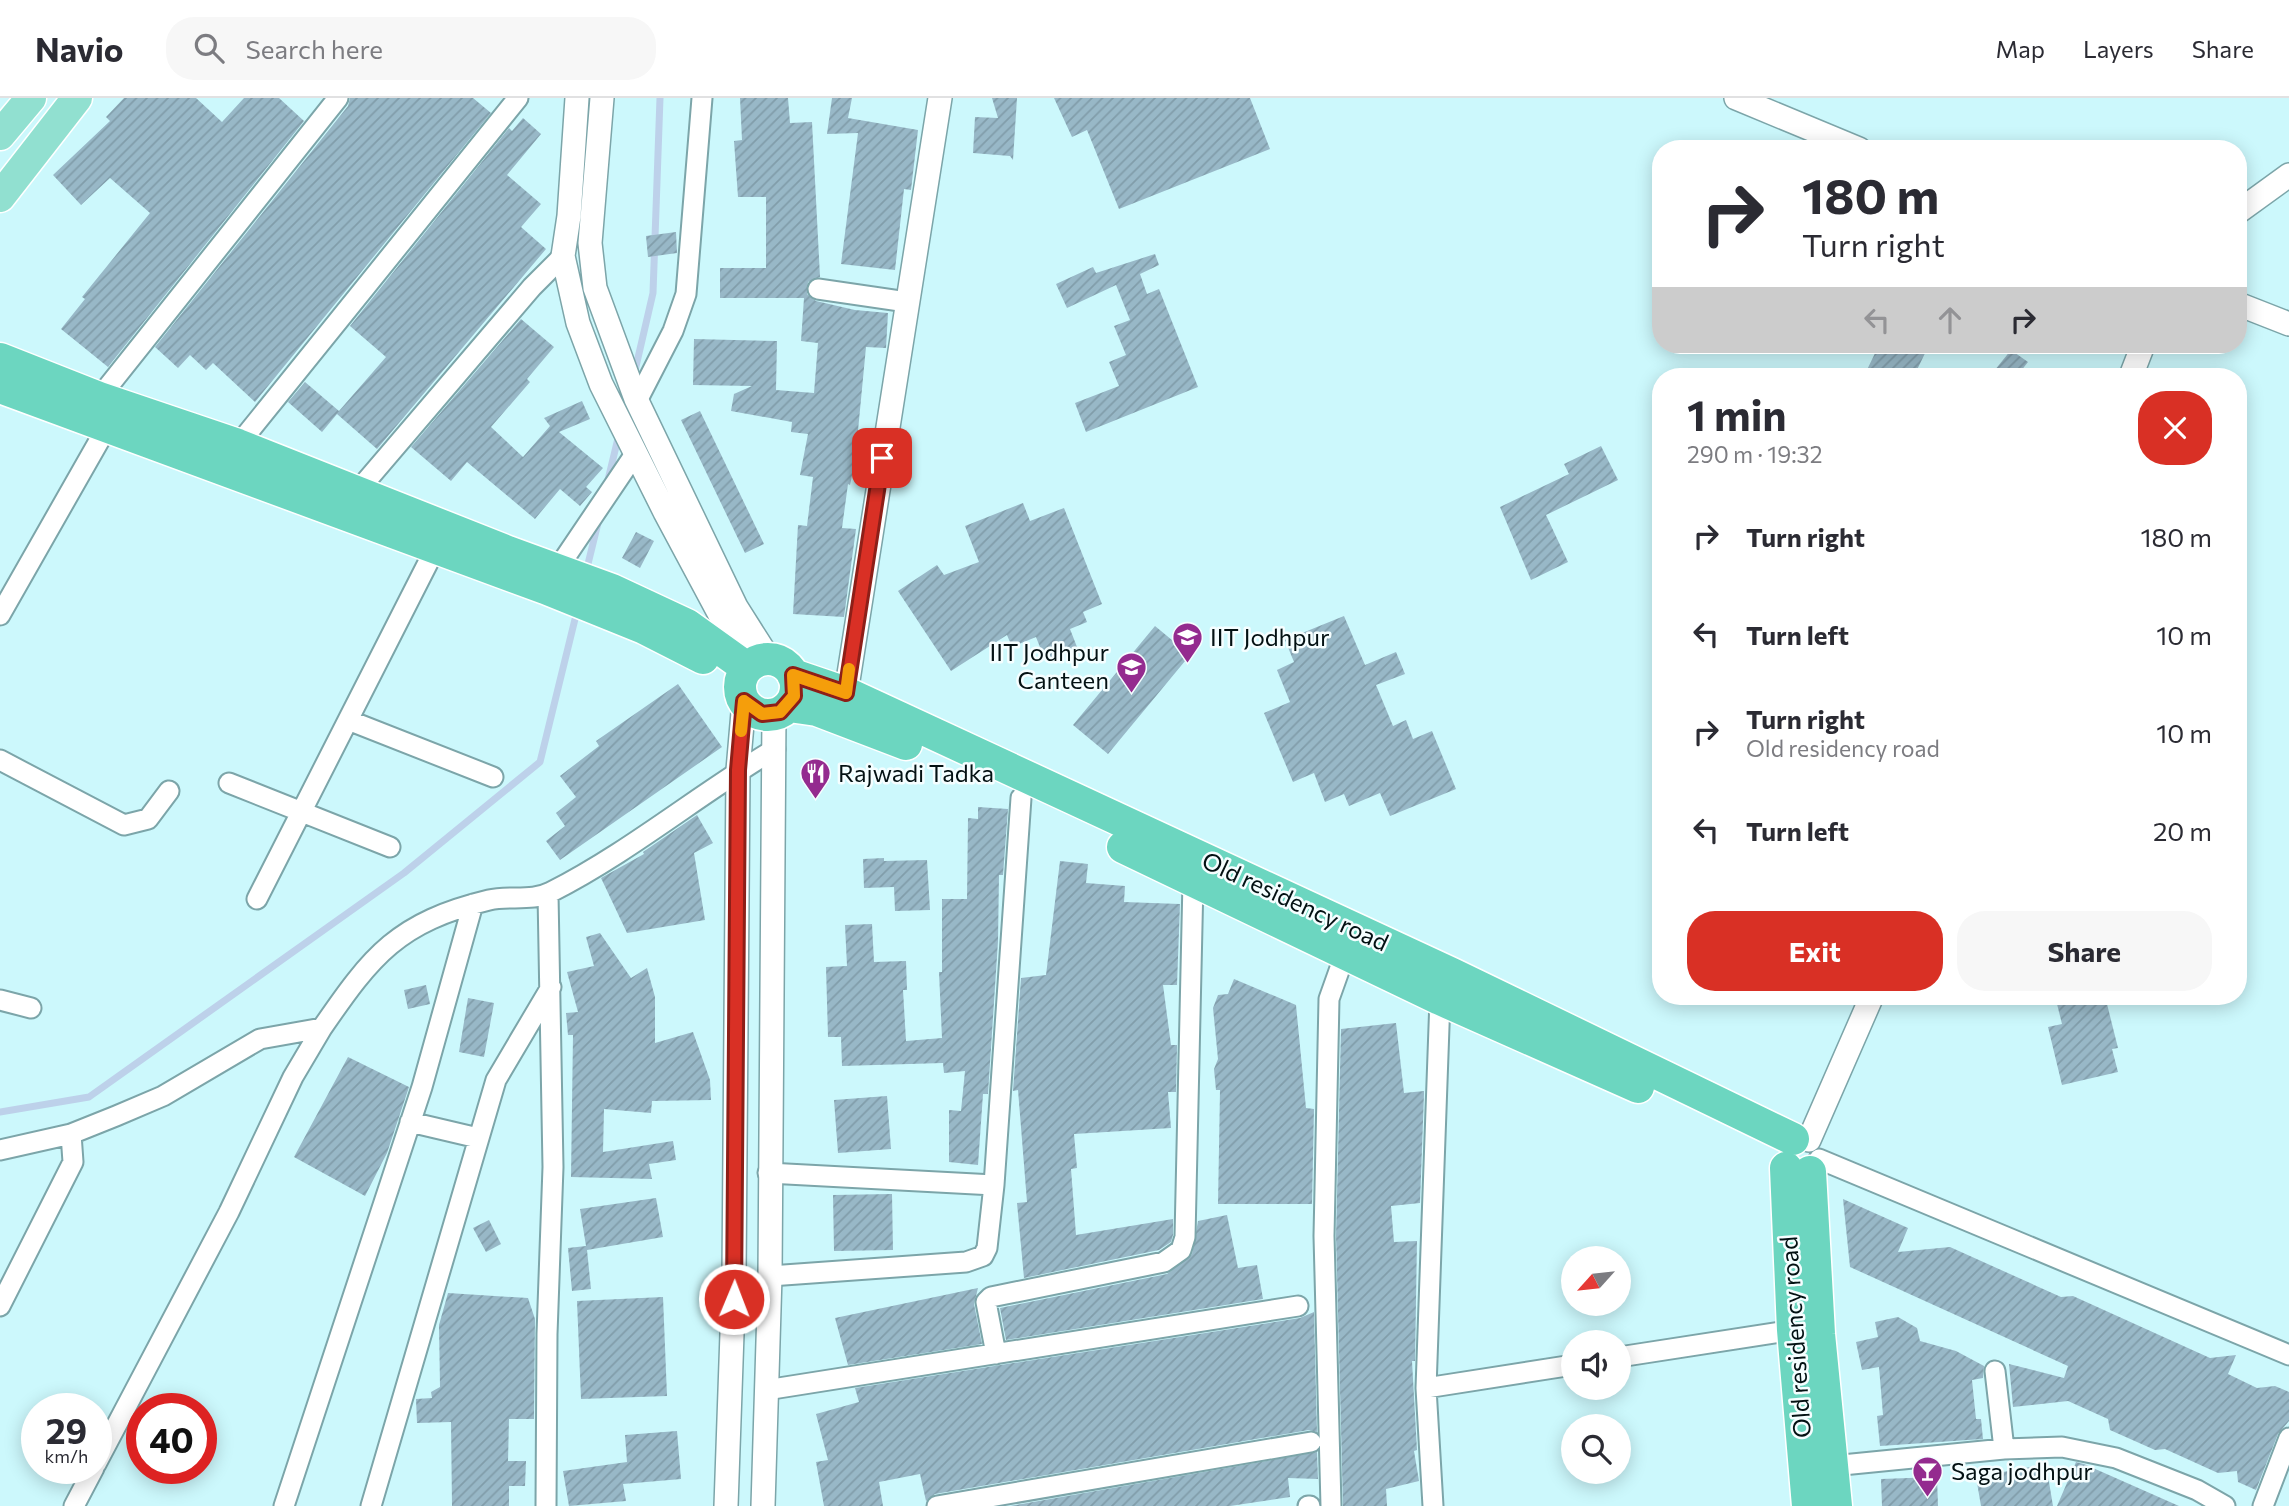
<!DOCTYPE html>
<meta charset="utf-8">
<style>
body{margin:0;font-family:Commissioner,sans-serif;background:#f7f7f7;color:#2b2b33;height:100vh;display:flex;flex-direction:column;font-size:26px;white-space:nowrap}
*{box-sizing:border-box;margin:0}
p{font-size:23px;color:#7c7c81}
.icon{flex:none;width:38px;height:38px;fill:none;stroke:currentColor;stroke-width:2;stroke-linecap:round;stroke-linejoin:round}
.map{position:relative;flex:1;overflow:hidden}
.drawer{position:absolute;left:1652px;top:270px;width:595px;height:637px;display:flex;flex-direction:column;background:#fff;border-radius:28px;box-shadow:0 4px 18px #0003}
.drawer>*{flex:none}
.guide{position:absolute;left:1652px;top:42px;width:595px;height:214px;border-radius:28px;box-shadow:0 4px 18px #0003;background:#fff;color:#2b2b33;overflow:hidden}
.needle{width:46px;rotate:243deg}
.buttons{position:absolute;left:1561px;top:1148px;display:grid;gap:14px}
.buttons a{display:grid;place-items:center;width:70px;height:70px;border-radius:50%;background:#fff;box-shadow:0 4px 18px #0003;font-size:35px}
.speed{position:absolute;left:21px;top:1295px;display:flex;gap:14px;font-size:35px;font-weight:700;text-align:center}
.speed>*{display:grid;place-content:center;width:91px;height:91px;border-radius:50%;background:#fff;box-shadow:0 4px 18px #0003;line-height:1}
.speed small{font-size:18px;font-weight:400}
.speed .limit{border:10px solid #d22;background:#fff;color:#111}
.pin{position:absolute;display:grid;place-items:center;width:60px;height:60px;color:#fff;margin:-30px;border-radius:14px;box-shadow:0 4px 10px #0006}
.me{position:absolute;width:77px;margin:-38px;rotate:1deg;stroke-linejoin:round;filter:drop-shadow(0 0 5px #0008)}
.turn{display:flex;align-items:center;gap:24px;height:147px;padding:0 35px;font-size:32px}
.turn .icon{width:91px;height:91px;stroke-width:2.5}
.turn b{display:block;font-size:49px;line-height:60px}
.lanes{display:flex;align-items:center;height:66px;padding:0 35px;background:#0003;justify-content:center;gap:35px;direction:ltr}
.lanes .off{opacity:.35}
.round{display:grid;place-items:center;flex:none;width:74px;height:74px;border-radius:28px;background:#f7f7f7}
.head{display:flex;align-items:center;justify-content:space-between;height:119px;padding:0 35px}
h1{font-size:42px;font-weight:700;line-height:52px}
.primary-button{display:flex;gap:14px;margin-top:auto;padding:14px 35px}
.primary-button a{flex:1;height:80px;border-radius:28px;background:#d93025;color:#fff;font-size:28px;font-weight:700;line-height:80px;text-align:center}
.primary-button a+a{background:#f7f7f7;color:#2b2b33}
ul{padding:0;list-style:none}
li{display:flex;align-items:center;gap:21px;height:98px;padding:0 35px}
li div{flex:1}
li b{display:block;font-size:26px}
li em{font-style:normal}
header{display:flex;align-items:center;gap:42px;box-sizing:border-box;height:98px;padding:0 35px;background:#fff;border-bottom:2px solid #e1e1e2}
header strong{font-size:33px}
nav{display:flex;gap:38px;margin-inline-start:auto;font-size:24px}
.search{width:490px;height:63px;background:#f7f7f7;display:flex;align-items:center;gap:18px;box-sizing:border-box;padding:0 24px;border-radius:28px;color:#7c7c81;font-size:26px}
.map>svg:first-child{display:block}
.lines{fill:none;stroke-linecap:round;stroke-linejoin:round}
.stream{stroke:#bdd1ea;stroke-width:7}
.building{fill:url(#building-hatch)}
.minor-casing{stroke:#7ca5a9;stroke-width:23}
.tertiary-casing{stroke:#7ca5a9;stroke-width:26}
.primary-casing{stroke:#fff;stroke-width:33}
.trunk-casing{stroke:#fff;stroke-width:35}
.minor{stroke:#fff;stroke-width:19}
.tertiary{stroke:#fff;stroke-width:23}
.primary{stroke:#91e0d0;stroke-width:30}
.trunk{stroke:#6cd6c0;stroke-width:32}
.route-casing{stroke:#8d1f18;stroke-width:18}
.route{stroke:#d93025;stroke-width:12}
.slow{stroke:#f59e0b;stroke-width:12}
.labels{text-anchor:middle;stroke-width:5;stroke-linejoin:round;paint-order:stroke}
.poi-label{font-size:24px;fill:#031113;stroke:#f5feff;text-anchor:start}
.street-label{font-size:24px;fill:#031113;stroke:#f5feff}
</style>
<header>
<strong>Navio</strong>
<div class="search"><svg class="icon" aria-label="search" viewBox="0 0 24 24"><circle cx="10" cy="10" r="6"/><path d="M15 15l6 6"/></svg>Search here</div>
<nav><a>Map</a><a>Layers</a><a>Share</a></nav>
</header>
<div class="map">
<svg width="2289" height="1408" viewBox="0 0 2289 1408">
<defs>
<pattern id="building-hatch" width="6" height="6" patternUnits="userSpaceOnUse" patternTransform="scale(1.75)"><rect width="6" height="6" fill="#98b8c7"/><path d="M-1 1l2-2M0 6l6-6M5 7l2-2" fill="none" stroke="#819daa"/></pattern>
</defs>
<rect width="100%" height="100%" fill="#ccf8fc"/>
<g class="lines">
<!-- stream -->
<path class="stream" d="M634,277L653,195L660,0
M607,386L619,336
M586,474L599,421
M0,1014L89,999L404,775L540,664L577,513"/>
</g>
<!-- building -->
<path class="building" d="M124,0H196L222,24L244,0H279L304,23L108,269L61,231L85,201L82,199L150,115L110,80L81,107L53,77L110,23L106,19Z
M350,0H473L491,15L255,304L213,265L206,272L190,257L178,270L155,249L348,8Z
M740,0H788L790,25L812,24L820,179L808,184L807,196L816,203L855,212L888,215L886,250L866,249L855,364L850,387L848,386L842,430L856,431L844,519L793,516L798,427L807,428L813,379L800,377L808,336L791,334L792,324L731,313L734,296L752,288L693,287L694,241L777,243L776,292L814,295L818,245L801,243L804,200H720V170H766V99H738L734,43L742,42Z
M832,0H852L848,20L918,32L911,92L904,91L895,172L841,166L858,35L827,36Z
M992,0H1017L1013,62L1010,58L973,55L975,19L998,20Z
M1054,0H1250L1270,51L1119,111L1087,32L1072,39Z
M523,20L541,36L507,77L541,106L521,129L546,151L377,351L337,316L322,334L288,304L305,284L339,313L386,259L350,228L509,30L512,33Z
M676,134L677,155L648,159L646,138Z
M1155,156L1159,167L1140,176L1147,196L1159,191L1198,289L1086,334L1075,305L1119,288L1109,264L1126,257L1114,228L1130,222L1116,187L1067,210L1056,186L1093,169L1096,175Z
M521,221L554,249L527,281L530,284L491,329L523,359L550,328L544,320L582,303L590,321L559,334L603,370L586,389L592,394L580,408L560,391L535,421L467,364L451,383L411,349Z
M1879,247H1929L1914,278H1864Z
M2011,252L2028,264L2017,278H1990Z
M700,313L764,446L745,455L681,322Z
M1601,348L1618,382L1546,417L1568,464L1531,482L1500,409L1569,376L1564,366Z
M1023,405L1030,423L1064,410L1102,506L1083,514L1087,524L1070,531L1077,549L1045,562L1036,539L1012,549L1007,537L951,573L898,493L937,467L944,477L979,464L965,428Z
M636,434L654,443L640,470L622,460Z
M1344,518L1365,567L1396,554L1405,576L1376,587L1393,628L1406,622L1413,641L1432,633L1456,691L1390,718L1380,695L1349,708L1344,696L1325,704L1314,675L1293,684L1264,615L1290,604L1277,572L1294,564L1285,542Z
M1155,528L1190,557L1108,656L1073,627Z
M678,586L722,649L560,762L546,743L565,728L556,715L576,699L560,678L599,648L596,643Z
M978,709L1008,711L1003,777H999L998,843L988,996H983L978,1067L949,1064V1012L961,1013L965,973L944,975L943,965L842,968L841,939H828L826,869L847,868L845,827L872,826L874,864L906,863L907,892H903L906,943L942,940L939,874H942V801H967L968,720L978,721Z
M697,717L713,745L694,755L705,822L627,835L601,780L644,756L643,754Z
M884,760V763L927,762L930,812L895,813L894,789L864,790L863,761Z
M1060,763L1088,766L1086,785L1125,788L1124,804L1180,806L1177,887H1163L1171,947H1177V949L1176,994H1168L1171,1030L1074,1036L1077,1070L1071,1071L1076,1137L1173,1121V1137L1171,1144L1159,1152L1024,1180L1017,1105L1027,1104L1018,992L1013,993L1021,880L1046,877Z
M600,835L631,880L647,870L655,899V945L693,934L710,982L711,1002L652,1003L651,1015L604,1011L603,1054L673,1043L676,1062L649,1066L652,1081L571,1079L573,937H568L566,915L578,914L567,874L594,868L586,839Z
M1234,881L1296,907L1306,1010L1314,1011L1312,1106H1218L1220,992H1216L1214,971L1218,961L1213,910L1218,897L1228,896Z
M426,887L430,906L408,911L404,892Z
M2055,898H2105L2118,950L2112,951L2118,974L2062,987L2048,929L2062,926Z
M468,900L494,905L484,959L459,954Z
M1396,925L1404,995L1424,993V996L1420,1105L1391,1108L1394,1144L1417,1143L1415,1263H1412L1417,1352L1414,1353L1419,1383L1386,1391L1387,1408H1343L1336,1138L1341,931Z
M348,959L409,989L387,1055L365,1098L294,1059Z
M887,998L891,1051L838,1055L834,1002Z
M892,1096L893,1152L834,1153L833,1097Z
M656,1100L663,1139L587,1152L591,1191L572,1193L568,1150L586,1148L580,1111Z
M1843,1101L1908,1130L1898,1154L1950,1149L2061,1199L2073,1198L2210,1260L2236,1257L2228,1276L2257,1290L2275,1288L2289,1294V1323L2278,1336L2256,1392L2238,1384L2237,1373L2218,1375L2165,1351L2155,1352L2110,1332L2108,1321L2068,1303L2013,1309L2009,1266L2064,1280L2068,1268L1850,1169Z
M1227,1117L1238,1170L1257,1167L1263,1201L1006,1242L1000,1210L1167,1176L1192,1156L1198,1123Z
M489,1122L501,1146L486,1154L473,1130Z
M978,1190L974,1206L982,1246L848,1267L835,1220Z
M448,1195L528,1200L535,1221L534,1321H509L508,1363H526L525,1388H509V1408H452L451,1324L417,1325L416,1301L432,1300L431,1294L440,1289L439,1227Z
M663,1199L667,1298L581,1301L577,1203Z
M1314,1214L1317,1334L1309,1332L935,1396L926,1403L920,1376L879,1384L883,1408H824L816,1364L828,1362L816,1316L859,1304L855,1290L1300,1220Z
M1898,1219L1917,1230L1920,1243L1956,1253L1984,1268L1983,1280L1972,1282L1976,1321H1981L1983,1341L1880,1348L1877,1318L1883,1317L1879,1269L1862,1272L1856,1244L1878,1239L1875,1224Z
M677,1333L681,1381L623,1386L626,1403L569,1408L563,1373L627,1364L625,1337Z
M1317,1354L1318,1381L1288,1380L1290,1399L1230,1408H1010Z
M2076,1364L2084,1366L2179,1408H2057Z
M2046,1366L2053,1408H1981L1976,1379Z
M1937,1379L1938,1408H1882L1881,1381Z"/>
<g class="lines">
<defs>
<path id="minor" d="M818,191L907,204
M99,300L338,0
M637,303L673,233L686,196L702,0
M238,347L518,0
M356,395L532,189L563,158
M556,473L635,356
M0,517L107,329
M348,622L493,679
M0,662L124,727L148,721L169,693
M229,685L390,749
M257,801L435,451
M0,902L31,910
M322,930C372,857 398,824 489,802C509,797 532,804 551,794C630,754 699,696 775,651
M410,1024L478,1040
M0,1052L71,1036L116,1018L163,998L260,941L322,930L293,979L229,1114L96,1366
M1819,1061L2289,1257
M768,1075L994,1087
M770,1178L966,1164L983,1158L987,1150L994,1087L1021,700
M0,1208L73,1064L71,1036
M996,1256L986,1204L991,1199L1164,1164L1181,1152L1185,1139L1193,783
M1619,1259L1793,1232
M1995,1273L2004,1351
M1426,1290L1573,1267
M766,1292L1298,1208
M1832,1368L2004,1351L2062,1349L2116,1360L2197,1392L2225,1408
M74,1408L94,1370
M284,1408L422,989L473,806
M371,1408L496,982L551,889
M546,1408L547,1236L553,1069L548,796
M937,1408L1311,1344
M1308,1408H1310
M1331,1408L1324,1138L1329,901L1345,856
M1433,1408L1426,1290L1440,901
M2263,1408L2289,1340"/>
<path id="tertiary" d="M577,0L569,118L563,158L578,225L601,286L665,414L726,528L755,563
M602,0L590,145L595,190L636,301L736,509L769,561
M1736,0L1859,51
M2238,114L2289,77
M2238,206L2289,226
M2131,278L2143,247
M846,595L940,0
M1809,1042L1872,898
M726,1408L734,1178L738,672L744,603
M763,1408L770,1178L774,616"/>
<path id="primary" d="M0,37L31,0
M0,99L77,0"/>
<path id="trunk" d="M0,261L99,300L238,347L508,454L612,492L687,527L747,570
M0,289L545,490L644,530L703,560
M740 589a28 28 0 1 1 56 0a28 28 0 1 1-56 0Z
M793,577L846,595L1452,876L1793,1041
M789,608L817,612L906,646
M1123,749L1440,901L1638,989
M1786,1070L1793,1232L1808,1408
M1810,1074L1819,1236L1836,1408"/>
</defs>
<!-- minor casing -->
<use href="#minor" class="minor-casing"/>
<!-- tertiary casing -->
<use href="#tertiary" class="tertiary-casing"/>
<!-- primary casing -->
<use href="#primary" class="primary-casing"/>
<!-- trunk casing -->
<use href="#trunk" class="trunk-casing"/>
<!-- minor -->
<use href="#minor" class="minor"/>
<!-- tertiary -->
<use href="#tertiary" class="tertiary"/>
<!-- primary -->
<use href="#primary" class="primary"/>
<!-- trunk -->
<use href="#trunk" class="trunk"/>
</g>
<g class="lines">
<defs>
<path id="route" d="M734,1201L738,672L744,603L762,616L780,614L794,598L793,577L846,595L882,360"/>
</defs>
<!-- route casing -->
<use href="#route" class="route-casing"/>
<!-- route -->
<use href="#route" class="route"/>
<!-- slow -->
<path class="slow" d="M741,633L744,603L762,616L780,614L794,598L793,577L846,595L849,571"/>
</g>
<!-- icons -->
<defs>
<symbol id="university-pin" viewBox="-11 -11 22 30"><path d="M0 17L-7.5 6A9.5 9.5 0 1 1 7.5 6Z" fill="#942b8f" stroke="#f5feff"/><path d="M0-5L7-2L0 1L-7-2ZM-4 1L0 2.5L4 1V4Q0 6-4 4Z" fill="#fff"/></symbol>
<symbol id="restaurant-pin" viewBox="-11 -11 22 30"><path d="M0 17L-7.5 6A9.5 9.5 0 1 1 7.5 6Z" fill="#942b8f" stroke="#f5feff"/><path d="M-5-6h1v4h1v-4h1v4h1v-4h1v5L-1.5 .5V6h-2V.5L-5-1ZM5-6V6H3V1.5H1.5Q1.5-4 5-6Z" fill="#fff"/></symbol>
<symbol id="bar-pin" viewBox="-11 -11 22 30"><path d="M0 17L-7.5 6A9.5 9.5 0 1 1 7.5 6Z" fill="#942b8f" stroke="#f5feff"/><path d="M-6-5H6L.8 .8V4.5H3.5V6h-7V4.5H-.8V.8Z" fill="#fff"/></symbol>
</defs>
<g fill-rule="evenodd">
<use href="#university-pin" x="1170" y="522" width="35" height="47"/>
<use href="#university-pin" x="1114" y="552" width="35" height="47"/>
<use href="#restaurant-pin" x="798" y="658" width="35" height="47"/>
<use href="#bar-pin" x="1910" y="1356" width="35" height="47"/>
</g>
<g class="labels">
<!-- poi labels -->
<g class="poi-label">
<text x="1210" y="548">IIT Jodhpur</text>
<text x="1109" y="563" text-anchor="end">IIT Jodhpur<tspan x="1109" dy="28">Canteen</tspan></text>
<text x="838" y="684">Rajwadi Tadka</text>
<text x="1951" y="1382">Saga jodhpur</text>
</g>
<!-- street labels -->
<g class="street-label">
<text transform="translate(1295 804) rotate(25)" y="8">Old residency road</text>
<text transform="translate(1796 1239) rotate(-94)" y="8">Old residency road</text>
</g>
</g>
</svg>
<div class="buttons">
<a><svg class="needle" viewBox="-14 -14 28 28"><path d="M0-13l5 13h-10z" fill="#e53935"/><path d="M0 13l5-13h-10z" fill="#7c7c81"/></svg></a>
<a><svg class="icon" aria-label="sound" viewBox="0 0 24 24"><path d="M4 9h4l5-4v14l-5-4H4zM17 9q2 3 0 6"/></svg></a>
<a><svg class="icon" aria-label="search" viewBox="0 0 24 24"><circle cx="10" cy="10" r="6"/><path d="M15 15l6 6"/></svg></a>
</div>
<div class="speed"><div>29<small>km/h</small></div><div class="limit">40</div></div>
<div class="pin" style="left:882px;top:360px;background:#d93025"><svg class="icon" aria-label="arrive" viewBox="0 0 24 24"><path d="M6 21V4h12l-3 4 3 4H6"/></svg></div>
<svg class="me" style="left:734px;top:1201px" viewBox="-20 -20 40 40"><circle r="17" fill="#d93025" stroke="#fff" stroke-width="3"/><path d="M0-11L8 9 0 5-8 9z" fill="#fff"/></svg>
<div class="guide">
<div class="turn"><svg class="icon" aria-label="right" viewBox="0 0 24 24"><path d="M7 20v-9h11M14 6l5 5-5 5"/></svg><div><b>180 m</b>Turn right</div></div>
<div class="lanes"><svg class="icon off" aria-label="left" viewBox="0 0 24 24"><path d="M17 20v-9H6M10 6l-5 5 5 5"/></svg><svg class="icon off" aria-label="ahead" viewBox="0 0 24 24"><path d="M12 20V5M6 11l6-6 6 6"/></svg><svg class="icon" aria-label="right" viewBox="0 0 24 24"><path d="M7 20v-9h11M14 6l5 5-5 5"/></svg></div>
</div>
<section class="drawer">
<div class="head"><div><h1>1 min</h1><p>290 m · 19:32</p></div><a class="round" style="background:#d93025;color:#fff"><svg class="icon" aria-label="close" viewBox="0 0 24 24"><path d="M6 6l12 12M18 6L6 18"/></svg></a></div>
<ul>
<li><svg class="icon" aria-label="right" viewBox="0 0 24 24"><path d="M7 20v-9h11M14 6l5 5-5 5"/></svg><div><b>Turn right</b></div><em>180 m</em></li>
<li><svg class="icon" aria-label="left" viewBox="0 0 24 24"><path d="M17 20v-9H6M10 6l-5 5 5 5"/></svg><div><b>Turn left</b></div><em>10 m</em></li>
<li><svg class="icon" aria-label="right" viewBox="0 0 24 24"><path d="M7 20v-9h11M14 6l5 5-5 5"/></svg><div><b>Turn right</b><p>Old residency road</p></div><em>10 m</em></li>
<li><svg class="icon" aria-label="left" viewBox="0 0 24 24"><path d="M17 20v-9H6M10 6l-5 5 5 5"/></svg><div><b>Turn left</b></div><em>20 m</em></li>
</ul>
<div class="primary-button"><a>Exit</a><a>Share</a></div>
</section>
</div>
